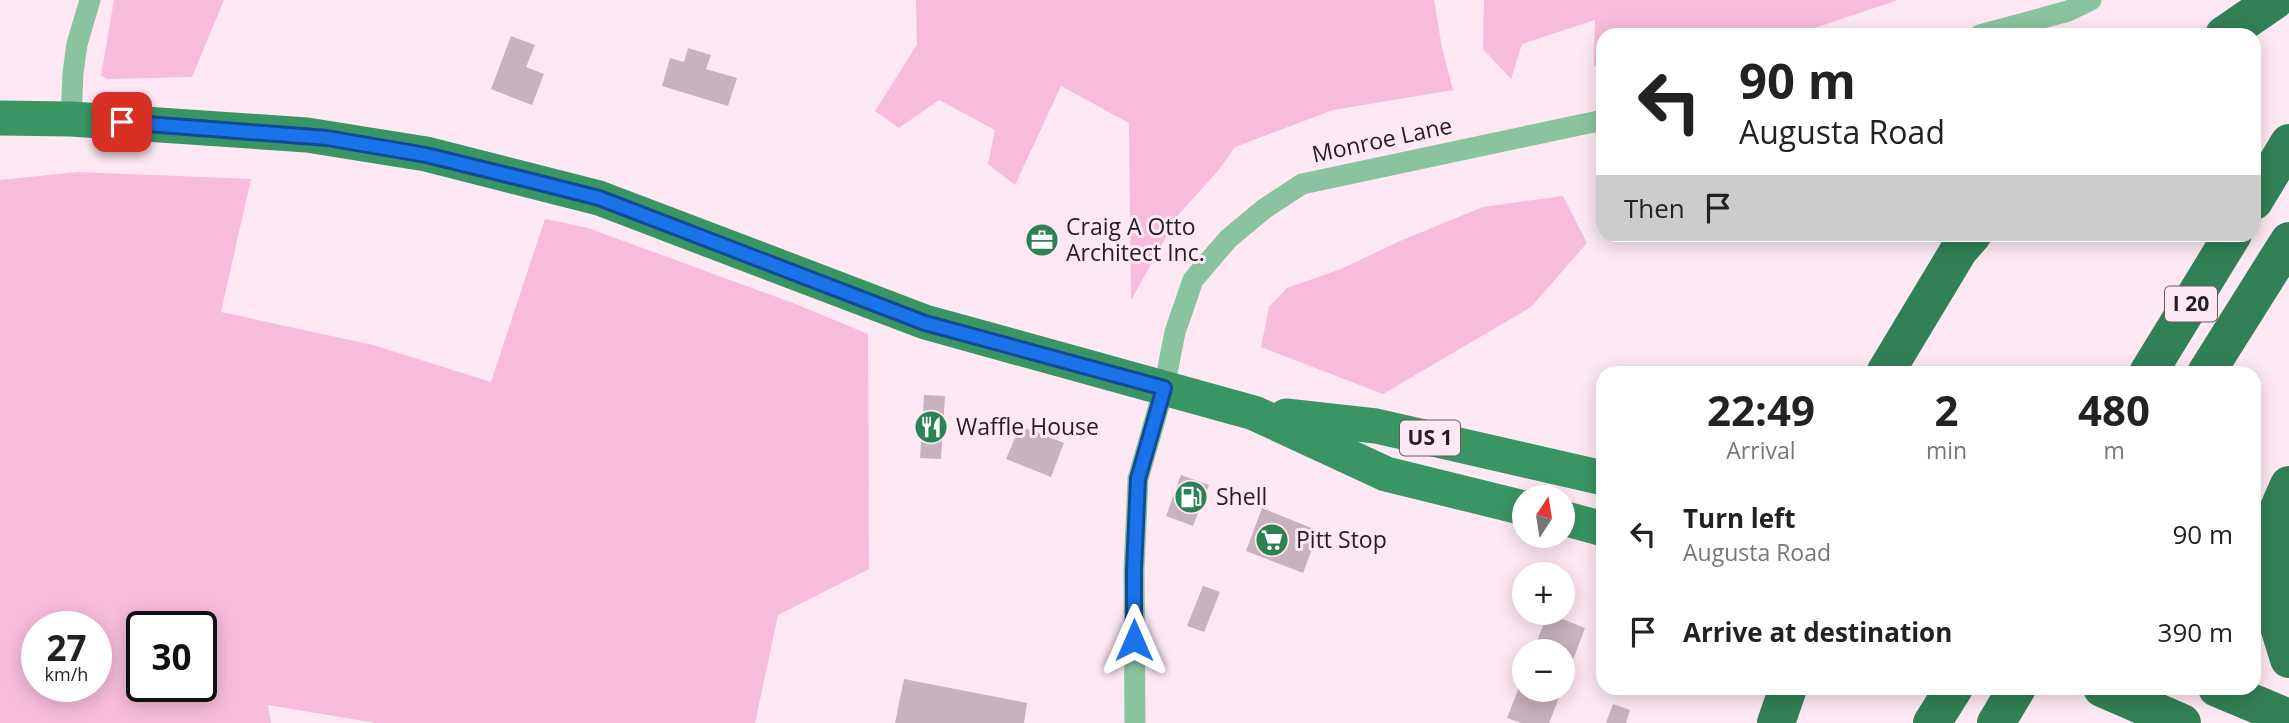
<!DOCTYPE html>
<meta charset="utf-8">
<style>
body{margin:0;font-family:"Open Sans",sans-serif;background:#f6f6f6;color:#222;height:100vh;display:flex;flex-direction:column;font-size:26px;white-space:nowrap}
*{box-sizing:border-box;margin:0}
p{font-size:23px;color:#767676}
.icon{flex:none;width:38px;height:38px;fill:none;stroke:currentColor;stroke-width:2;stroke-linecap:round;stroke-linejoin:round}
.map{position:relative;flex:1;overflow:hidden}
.drawer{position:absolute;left:1596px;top:366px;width:665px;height:329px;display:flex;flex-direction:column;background:#fff;border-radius:21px;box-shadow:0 4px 18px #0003}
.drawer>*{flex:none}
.banner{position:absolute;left:1596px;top:28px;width:665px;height:214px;border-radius:21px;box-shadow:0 4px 18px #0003;background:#fff;color:#222;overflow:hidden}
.needle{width:46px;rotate:12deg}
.fabs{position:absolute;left:1512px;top:485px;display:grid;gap:14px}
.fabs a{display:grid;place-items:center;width:63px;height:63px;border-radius:50%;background:#fff;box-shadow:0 4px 18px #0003;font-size:35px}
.speed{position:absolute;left:21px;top:611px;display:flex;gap:14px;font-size:35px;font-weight:700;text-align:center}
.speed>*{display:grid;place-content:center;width:91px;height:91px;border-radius:50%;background:#fff;box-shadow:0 4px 18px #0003;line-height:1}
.speed small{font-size:18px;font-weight:400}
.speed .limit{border:4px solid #111;border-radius:10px;background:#fff;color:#111}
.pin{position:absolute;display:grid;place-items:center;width:60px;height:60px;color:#fff;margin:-30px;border-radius:14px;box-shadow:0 4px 10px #0006}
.me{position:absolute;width:77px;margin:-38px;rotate:0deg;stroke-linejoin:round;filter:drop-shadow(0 0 5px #0008)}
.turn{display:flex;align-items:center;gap:24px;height:147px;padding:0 28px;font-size:32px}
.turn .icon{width:91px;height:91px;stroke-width:2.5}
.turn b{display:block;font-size:49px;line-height:60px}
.then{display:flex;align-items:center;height:66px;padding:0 28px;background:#0003;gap:14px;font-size:26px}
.eta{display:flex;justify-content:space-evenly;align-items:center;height:119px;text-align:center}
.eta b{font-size:42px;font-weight:700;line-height:49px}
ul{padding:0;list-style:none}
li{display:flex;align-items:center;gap:21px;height:98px;padding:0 28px}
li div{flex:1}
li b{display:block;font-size:26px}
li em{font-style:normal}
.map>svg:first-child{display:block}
.green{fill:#f7bcdb;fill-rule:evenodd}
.building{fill:#c7b2bd}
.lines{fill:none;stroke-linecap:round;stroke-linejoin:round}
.street{stroke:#8ac39f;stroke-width:21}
.primary{stroke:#399664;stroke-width:35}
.highway{stroke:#328156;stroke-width:38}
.route-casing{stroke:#114b97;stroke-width:18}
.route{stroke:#1a73e8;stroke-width:12}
.labels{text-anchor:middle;stroke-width:6;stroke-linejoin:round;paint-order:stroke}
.shield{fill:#fee8f3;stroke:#665a60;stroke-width:2}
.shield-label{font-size:21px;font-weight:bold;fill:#251d21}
.street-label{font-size:23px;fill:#251d21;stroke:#fee8f3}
.poi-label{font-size:23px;fill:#251d21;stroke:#fee8f3;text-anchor:start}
</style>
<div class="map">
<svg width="2289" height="723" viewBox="0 0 2289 723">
<rect width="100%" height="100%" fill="#fee8f3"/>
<!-- green -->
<path class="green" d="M114,0H224L192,77L108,79L101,76Z
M916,0H1434L1442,48L1453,90L1333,110L1235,147L1218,171L1179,214L1131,300L1129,123L1061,86L1015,185L988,164L995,130L939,100L899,128L875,111L917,45Z
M1484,0H1898L1794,35H1603V65L1594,66L1595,20L1522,44L1511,79L1483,49Z
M78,172L251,179L221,312L373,345L491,382L545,219L588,228L793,303L868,334L869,569L778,615L755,723H376L268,705L271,723H0V180ZM96,626V686H37V626ZM201,626V686H142V626Z
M1563,196L1587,243L1531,307L1383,394L1261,347L1269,307L1287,288L1341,269L1400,241L1483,207Z"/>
<!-- building -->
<path class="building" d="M511,36L535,45L526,67L544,74L532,105L491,89Z
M688,48L711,55L706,69L737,78L728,106L662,86L670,58L684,62Z
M924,395L945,396L941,459L920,458Z
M1020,426L1064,443L1051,477L1006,459Z
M1181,475L1209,485L1193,526L1166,516Z
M1262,508L1319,531L1303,573L1246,551Z
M1203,586L1220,592L1204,632L1187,626Z
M1548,613L1585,628L1564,684L1563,651H1533Z
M904,679L1027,703L1024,723H895Z
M1518,690H1562L1549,723H1521L1507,718Z
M1613,704L1630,710L1626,723H1606Z"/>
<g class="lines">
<!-- street -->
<path class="street" d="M1980,35L2068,11L2091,0
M71,119L73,73L77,44L90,0
M1135,723L1134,570L1138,479L1164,388L1175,332L1193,280L1228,239L1264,209L1302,184L1603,120"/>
<!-- primary -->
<path class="primary" d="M0,118L71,119L307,135L426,154L536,182L599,198L925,322L1254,413L1386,474L1524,508
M1286,416L1376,426L1603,478
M1563,518L1603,529"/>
<!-- highway -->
<path class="highway" d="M2224,35L2275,0
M2254,201L2289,143
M1885,373L1959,250L1973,234
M2148,373L2233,234
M2206,373L2289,241
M2289,485L2274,519L2271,601L2289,659
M2102,688L2182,723
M2217,688L2289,718
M1776,723L1788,688
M1932,723L1954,688
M1996,723L2017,688"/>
</g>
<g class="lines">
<defs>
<path id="route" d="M122,122L327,138L426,155L536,182L599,198L925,323L1164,388L1138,479L1134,570V640"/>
</defs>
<!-- route casing -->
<use href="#route" class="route-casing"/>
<!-- route -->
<use href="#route" class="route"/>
</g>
<!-- icons -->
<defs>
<symbol id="office-disc" viewBox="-11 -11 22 22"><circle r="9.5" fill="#2d8254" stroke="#fee8f3"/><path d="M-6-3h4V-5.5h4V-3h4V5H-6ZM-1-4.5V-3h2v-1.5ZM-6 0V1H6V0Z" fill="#fff"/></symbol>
<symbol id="restaurant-disc" viewBox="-11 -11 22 22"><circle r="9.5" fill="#2d8254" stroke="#fee8f3"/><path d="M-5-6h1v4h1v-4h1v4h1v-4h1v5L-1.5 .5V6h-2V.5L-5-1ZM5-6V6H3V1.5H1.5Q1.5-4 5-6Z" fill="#fff"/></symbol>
<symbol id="fuel-disc" viewBox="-11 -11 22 22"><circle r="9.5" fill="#2d8254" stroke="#fee8f3"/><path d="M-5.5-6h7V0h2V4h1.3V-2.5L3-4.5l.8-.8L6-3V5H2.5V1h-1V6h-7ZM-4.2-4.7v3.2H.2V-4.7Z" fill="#fff"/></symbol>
<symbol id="supermarket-disc" viewBox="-11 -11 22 22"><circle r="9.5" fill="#2d8254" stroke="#fee8f3"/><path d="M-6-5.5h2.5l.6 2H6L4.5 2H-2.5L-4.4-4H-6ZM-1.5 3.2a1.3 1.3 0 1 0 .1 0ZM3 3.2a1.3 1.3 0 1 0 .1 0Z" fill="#fff"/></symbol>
</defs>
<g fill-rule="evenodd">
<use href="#office-disc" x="1023" y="221" width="38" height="38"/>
<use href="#restaurant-disc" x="912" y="408" width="38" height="38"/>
<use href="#fuel-disc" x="1172" y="478" width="38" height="38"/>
<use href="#supermarket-disc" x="1253" y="521" width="38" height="38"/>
</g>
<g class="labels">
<!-- shield labels -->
<g class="shield">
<rect x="2165" y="286.5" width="52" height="35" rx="5"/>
<rect x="1400" y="420.5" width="60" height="35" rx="5"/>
</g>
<g class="shield-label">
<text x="2191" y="311">I 20</text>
<text x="1430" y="445">US 1</text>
</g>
<!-- street labels -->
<g class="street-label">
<text transform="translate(1382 140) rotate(-12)" y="8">Monroe Lane</text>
</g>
<!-- poi labels -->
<g class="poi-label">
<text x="1066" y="235">Craig A Otto<tspan x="1066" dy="26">Architect Inc.</tspan></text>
<text x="956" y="435">Waffle House</text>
<text x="1216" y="505">Shell</text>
<text x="1296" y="548">Pitt Stop</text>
</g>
</g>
</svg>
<div class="fabs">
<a><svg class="needle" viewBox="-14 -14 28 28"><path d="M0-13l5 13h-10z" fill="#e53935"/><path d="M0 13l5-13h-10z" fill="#767676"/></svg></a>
<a>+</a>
<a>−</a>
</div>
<div class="speed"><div>27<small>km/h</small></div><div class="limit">30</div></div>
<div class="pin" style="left:122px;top:122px;background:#d93025"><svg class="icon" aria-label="arrive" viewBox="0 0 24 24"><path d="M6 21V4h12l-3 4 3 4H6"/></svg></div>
<svg class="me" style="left:1134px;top:640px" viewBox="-20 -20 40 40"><path d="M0-17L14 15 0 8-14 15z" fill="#1a73e8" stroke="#fff" stroke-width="4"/></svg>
<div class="banner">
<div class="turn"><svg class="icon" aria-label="left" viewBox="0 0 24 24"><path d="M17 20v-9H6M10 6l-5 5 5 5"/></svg><div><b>90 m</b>Augusta Road</div></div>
<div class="then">Then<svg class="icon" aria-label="arrive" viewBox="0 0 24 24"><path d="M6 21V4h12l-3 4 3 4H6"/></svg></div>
</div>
<section class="drawer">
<div class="eta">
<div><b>22:49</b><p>Arrival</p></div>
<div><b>2</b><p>min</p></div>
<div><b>480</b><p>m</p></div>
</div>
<ul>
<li><svg class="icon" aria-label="left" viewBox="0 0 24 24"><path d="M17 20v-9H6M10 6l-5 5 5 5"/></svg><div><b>Turn left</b><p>Augusta Road</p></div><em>90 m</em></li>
<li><svg class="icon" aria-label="arrive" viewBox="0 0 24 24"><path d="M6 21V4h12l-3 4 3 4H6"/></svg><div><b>Arrive at destination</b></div><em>390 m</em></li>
</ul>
</section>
</div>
